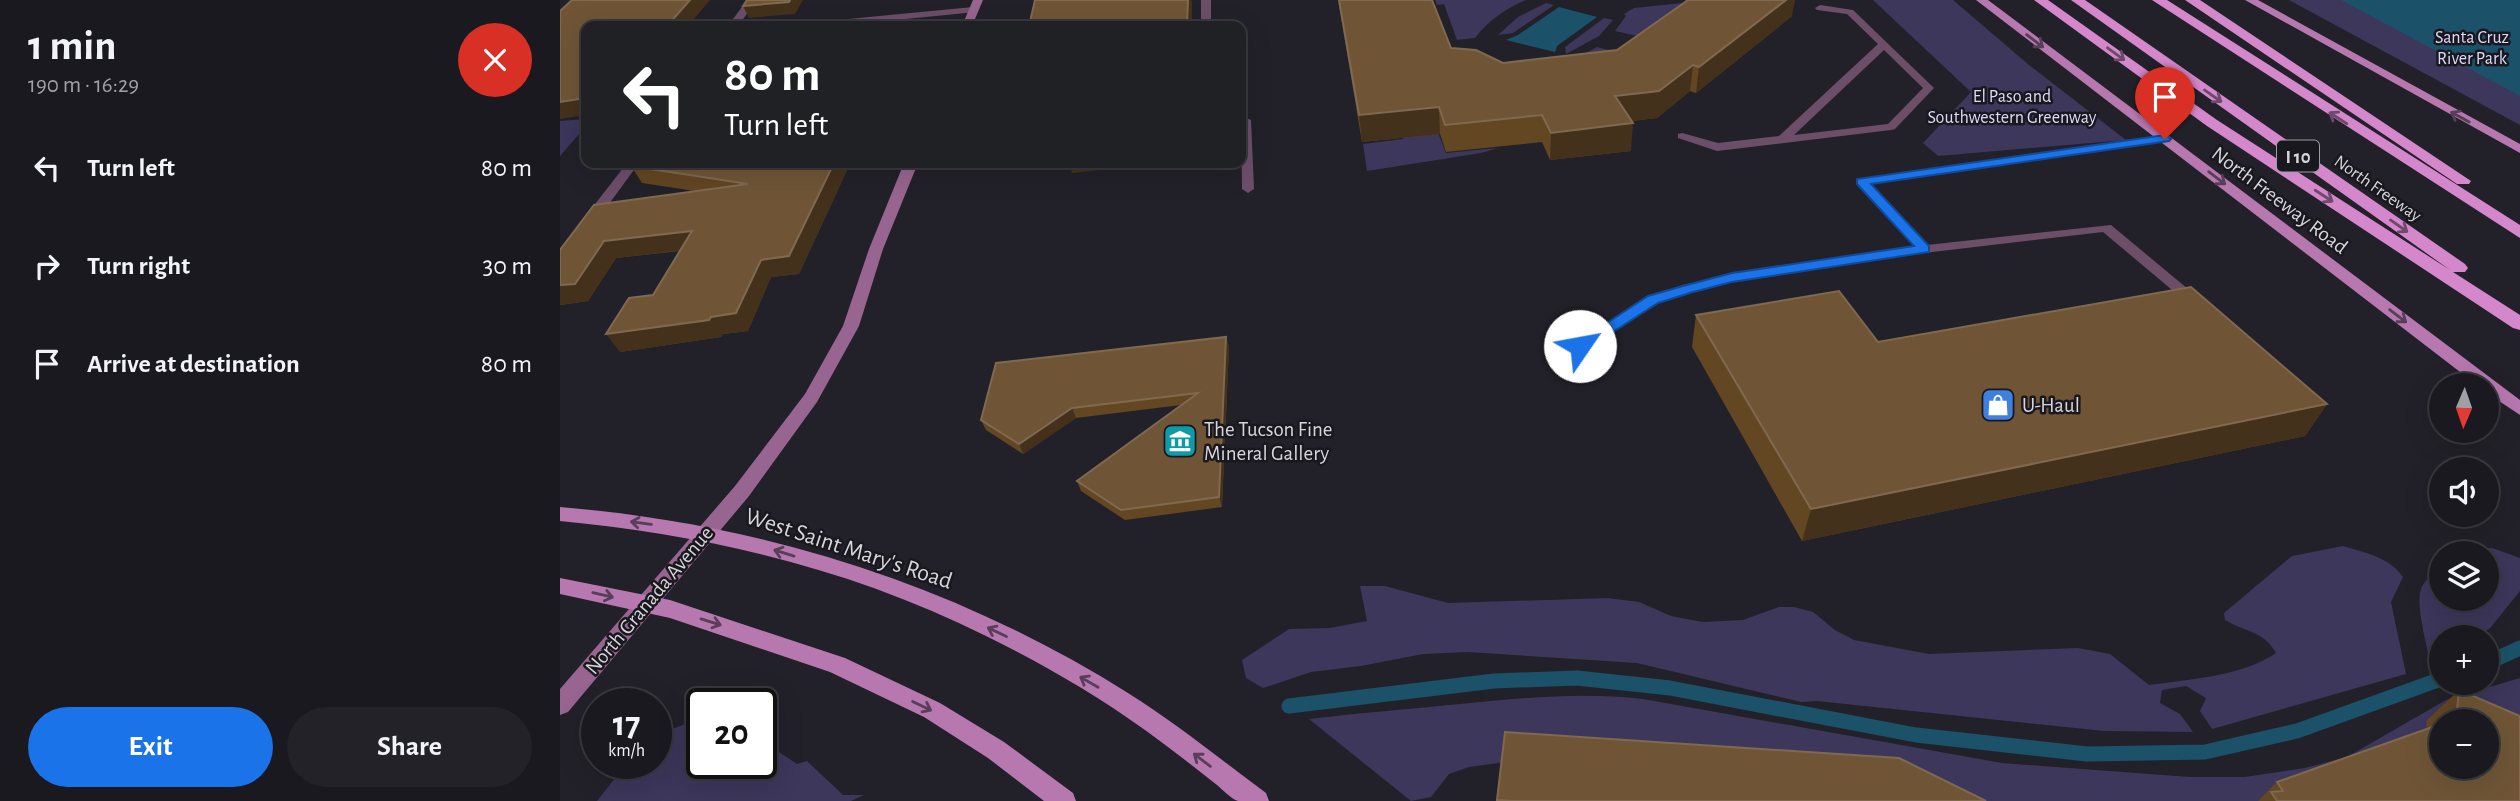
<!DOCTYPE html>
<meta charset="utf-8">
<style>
body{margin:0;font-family:"Alegreya Sans",sans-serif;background:#232228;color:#f1f3f6;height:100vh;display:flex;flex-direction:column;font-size:26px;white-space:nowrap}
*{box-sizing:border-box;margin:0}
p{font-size:23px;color:#9fa0a4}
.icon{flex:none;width:38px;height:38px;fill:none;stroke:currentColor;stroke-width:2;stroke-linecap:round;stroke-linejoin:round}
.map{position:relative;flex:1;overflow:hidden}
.side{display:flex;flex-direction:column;background:#1a191f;width:560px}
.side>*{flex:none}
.banner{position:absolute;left:21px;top:21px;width:665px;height:147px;border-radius:14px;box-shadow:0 7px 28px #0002,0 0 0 2px #38383d;background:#202124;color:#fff;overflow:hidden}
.needle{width:46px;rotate:182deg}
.controls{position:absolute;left:1869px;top:373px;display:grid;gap:14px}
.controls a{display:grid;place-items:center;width:70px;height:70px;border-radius:50%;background:#1a191f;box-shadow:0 7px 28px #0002,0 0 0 2px #38383d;font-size:35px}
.speed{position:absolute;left:21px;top:688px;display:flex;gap:14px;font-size:35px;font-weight:700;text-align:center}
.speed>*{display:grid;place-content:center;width:91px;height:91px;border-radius:50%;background:#1a191f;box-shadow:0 7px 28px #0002,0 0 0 2px #38383d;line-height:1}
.speed small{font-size:18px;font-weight:400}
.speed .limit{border:4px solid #111;border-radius:10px;background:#fff;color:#111}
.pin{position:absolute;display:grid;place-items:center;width:60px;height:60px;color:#fff;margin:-72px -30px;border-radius:50% 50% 50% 0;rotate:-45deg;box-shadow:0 0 7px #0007}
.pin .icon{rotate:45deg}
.me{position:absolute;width:77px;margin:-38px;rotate:57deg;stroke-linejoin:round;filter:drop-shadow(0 0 5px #0008)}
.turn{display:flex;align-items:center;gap:24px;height:147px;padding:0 28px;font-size:32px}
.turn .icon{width:91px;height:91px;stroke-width:2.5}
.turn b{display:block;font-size:49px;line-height:60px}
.round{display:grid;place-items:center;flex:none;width:74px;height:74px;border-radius:37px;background:#232228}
.head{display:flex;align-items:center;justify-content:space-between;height:119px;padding:0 28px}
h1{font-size:42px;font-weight:700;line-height:52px}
.primary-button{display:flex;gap:14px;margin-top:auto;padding:14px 28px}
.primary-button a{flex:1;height:80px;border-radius:42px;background:#1a73e8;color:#fff;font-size:28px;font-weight:700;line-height:80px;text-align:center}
.primary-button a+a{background:#232228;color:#f1f3f6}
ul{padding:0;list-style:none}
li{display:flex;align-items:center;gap:21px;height:98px;padding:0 28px}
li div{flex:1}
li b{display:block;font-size:26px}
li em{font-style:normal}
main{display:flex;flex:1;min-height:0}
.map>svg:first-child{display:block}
.green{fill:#3c375b}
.water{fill:#1b526a}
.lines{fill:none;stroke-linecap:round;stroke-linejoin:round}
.stream{stroke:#1b526a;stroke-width:15}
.service{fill:#6d4e69;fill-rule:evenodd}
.secondary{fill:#976590;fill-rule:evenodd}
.primary{fill:#b777af;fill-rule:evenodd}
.motorway{fill:#d487cb;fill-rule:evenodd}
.wall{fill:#634622;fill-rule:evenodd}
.shaded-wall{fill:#44311c}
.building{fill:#6f5536;stroke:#7f694f;stroke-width:2}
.oneway{stroke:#583e59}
.oneway2{stroke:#6d4a6c}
.route{fill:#1a73e8;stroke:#114b97;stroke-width:2}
.labels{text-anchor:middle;stroke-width:5;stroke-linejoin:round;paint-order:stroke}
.far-park-label{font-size:18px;fill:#dddaf7;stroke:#19181f}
.far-street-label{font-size:18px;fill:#d6d5da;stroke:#19181f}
.shield{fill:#19181f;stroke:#9d9ca2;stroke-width:2}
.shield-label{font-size:19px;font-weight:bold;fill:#d6d5da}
.street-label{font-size:21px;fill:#d6d5da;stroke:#19181f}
.poi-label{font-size:21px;fill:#d6d5da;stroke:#19181f;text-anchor:start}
.near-street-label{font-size:24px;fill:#d6d5da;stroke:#19181f}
</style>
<main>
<section class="side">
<div class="head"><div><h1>1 min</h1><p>190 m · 16:29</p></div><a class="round" style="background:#d93025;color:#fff"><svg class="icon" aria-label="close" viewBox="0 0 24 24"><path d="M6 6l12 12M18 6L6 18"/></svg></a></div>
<ul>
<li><svg class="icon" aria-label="left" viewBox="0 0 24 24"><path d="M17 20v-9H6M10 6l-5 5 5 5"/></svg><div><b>Turn left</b></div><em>80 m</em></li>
<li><svg class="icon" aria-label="right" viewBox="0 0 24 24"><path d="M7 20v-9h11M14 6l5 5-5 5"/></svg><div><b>Turn right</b></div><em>30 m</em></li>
<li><svg class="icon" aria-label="arrive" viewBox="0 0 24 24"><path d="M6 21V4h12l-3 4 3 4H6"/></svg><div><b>Arrive at destination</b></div><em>80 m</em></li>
</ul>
<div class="primary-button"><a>Exit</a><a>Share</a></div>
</section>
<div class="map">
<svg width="1960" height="801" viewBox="0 0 1960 801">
<rect width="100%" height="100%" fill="#222129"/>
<!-- green -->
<path class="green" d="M875,0H966C946,8 928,21 915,38L897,40L884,4L877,5Z
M1313,0H1393L1469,65L1566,140L1378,156L1363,143L1411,92Z
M1729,0H1960V125Z
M1141,1L1054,75L1020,56L1037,47L1063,54L1082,37L1055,31L1066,16L1064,14L1074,8Z
M986,3L994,5L953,33L938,35L958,17Z
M1044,18L1053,20L1039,36L1006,54L1005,47Z
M26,119V126L0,156V121Z
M877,130L886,153L938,148L921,153L807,171L803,144L843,139V135Z
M1783,546C1806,553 1829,557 1843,577L1831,602L1846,674L1652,729L1640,711L1646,698L1626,686L1602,690L1600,703L1620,714L1633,732L1544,731L1257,701L1241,702L1077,663L908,652L863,654L801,666L751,672L703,688L686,678L682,660L729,629L770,628L807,621L800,586H825L888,603L1048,598L1079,602L1111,616L1142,622L1183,620L1219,607H1234L1253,612L1275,630L1294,640L1369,654L1518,648L1550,654L1589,685C1630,679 1681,677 1716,653C1704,631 1685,632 1665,620L1664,613L1732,556Z
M1915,548H1932L1960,558V591L1931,627L1919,637H1881V664L1871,667C1868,649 1855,605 1861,589C1865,579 1873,575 1881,569V598H1927V553H1904Z
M1960,678V715L1927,724V721H1881L1864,749L1717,801H1353L946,762L909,767L889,774L871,797L851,801L749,719C796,713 842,710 889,705C954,699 1017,691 1083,699L1442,763L1630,777H1685L1745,768L1787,757L1886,700Z
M142,718V763H201V740L237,764L247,761L283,795H304L291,801H37L67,763H96V735Z"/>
<!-- water -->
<path class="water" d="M1781,0H1960V96Z
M999,7L1037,17L997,46L995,52L946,40L958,35Z"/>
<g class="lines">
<!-- stream -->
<path class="stream" d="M1927,663L1960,648
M729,706L934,681L1017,678L1110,688L1356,735L1527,754L1645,752L1737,731L1881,679"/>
<!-- service -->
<path class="service" d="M187,0H197L178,26H168Z
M641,0H651V26H641Z
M1260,5L1293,10L1374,88L1335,129L1331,130L1157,151L1118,138V134L1122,133L1158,143L1219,136L1318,44L1287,14L1257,10L1255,8ZM1324,50L1363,88L1328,124L1234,135Z
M413,7L416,8V12L275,26H242L247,23Z
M681,116L691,120L694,189L688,193L682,189Z
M1605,136L1609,137V141L1311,184L1367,245L1551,225L1640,299L1642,302L1640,305H1630L1543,232L1364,253L1172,282L1132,291L1098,303L1024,349L1019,351L1012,346L1088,297L1123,285L1172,274L1354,246L1298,185V179Z
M67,163H79L35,223H25V217Z"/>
<!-- secondary -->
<path class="secondary" d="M413,0H423L412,26H402Z
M344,163H358L323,249L299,326L257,402L189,496L8,712L0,715V689L175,486L245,394L283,326L309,249Z"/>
<!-- primary -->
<path class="primary" d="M1416,0H1428L1960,400V415L1927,393V385H1917Z
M1685,0H1698L1960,144V153Z
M0,507C204,524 394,584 568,693C616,723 660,759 706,793L709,801C700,801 686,801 678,801C671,799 662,789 657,785C633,766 610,748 585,730C535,694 481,663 426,636C292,569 148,535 0,521Z
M0,578L110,600L285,658L380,703L444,742L513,793L516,801H484L428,758L364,717L270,672L110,618L0,594Z"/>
<!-- motorway -->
<path class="motorway" d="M1474,0H1488L1657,120L1890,270L1511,0H1525L1905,264L1908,268L1905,272H1893L1960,315V330L1953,328L1647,126Z
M1592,0H1607L1960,225V238Z
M1625,0H1640L1911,181L1909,184H1897Z"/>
</g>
<!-- wall -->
<path class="wall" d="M778,0H872L891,48L943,63L1057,50L1232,16L1136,93L1130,91L1097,118L1071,121V151L990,160L982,142L886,152L880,134L802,142Z
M73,163H303L301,167L288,168L239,274L211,277L188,331L163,334L161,337L60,352L120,251L56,258L28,301L0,305V250L135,191L82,183L71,166Z
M1136,315L1318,342L1767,404L1745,436L1242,541L1132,347Z
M666,337L669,347L662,507L565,520L521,491L517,481L621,405L516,418L463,454L426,430L421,420Z
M1899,690L1960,716V801H1698L1717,782L1866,730L1867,720ZM1881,721H1927V766H1881Z"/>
<!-- shaded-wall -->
<path class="shaded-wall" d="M130,0H150L128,26H107Z
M230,0H243L235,14L189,18L183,6Z
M628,0H631L632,2V26H627Z
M1226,0H1235L1232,16L1136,93L1139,67Z
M1133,65L1130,91L1097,118L1054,123L1055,96Z
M26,98V115L0,119V102Z
M879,107L880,134L802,142L799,115Z
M1073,123L1071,151L990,160L991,133Z
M274,163H303L301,167L288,168L239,274L211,277L188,331L163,334L161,337L60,352L46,334L151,317Z
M509,163H577V166L512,173Z
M132,231L143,248L56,258L28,301L0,305V285L44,241Z
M666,337L669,347L662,507L659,497Z
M1767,404L1745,436L1242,541L1251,509Z
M512,408L516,418L463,454L459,444Z"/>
<!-- building -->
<path class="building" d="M12,0H130L107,26H26V98L0,102V11Z
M187,0H230L229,2L183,6Z
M475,0H628L627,26H469Z
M779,0H872L891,48L916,50L943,63L1057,50L1128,0H1226L1139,67L1133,65L1099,91L1055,96L1073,123L991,133L982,115L885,125L879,107L799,115Z
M73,163H274L229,256L201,260L176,313L151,317L149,320L46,334L69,298L93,295L132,231L44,241L15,284L0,285V250L34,205L188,184L71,166Z
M1631,287L1767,404L1251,509L1136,315L1279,291L1318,342Z
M666,337L659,497L561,510L517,481L638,393L512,408L459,444L421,420L436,363Z
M1899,690L1960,716V801H1717L1711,792L1723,791L1717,782L1881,724V766H1927V721H1891L1896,719Z
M945,732L1339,758L1426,801H955L937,800Z"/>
<!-- one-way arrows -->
<defs><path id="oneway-shaft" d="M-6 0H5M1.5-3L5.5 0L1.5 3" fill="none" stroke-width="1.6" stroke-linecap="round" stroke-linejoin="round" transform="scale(1.75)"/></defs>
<g class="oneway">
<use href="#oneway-shaft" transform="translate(1475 41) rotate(37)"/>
<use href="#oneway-shaft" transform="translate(1900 117) rotate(-151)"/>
<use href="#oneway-shaft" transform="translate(1657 178) rotate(37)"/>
<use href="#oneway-shaft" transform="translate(1838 316) rotate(37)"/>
<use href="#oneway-shaft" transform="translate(81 523) rotate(-172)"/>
<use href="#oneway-shaft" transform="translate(224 553) rotate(-163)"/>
<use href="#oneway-shaft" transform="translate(43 595) rotate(13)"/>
<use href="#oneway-shaft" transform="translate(151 622) rotate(17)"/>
<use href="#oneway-shaft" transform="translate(437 632) rotate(-154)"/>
<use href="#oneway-shaft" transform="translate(529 682) rotate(-150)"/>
<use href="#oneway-shaft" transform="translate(362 706) rotate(26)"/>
<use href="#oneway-shaft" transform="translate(642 760) rotate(-143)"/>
</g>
<g class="oneway2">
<use href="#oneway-shaft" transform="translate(1556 54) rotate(36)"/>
<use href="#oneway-shaft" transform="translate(1653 96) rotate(35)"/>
<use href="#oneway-shaft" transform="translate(1778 118) rotate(-147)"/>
<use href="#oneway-shaft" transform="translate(1764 196) rotate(33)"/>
<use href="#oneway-shaft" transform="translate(1839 226) rotate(35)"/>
</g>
<!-- route -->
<path class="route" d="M1605,135L1611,139L1609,141L1311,184L1369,246V252L1172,282L1133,292L1098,303L1025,350L1020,351L1012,346L1088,296L1123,286L1172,273L1354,246L1297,184V179Z"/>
<!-- icons -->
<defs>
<symbol id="shop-square" viewBox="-11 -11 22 22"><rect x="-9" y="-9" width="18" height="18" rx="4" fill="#3f7fe0" stroke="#19181f"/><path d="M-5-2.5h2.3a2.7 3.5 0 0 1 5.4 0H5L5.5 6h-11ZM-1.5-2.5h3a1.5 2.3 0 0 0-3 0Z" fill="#fff"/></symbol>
<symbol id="museum-square" viewBox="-11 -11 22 22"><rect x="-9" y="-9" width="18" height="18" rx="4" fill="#0f9aa8" stroke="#19181f"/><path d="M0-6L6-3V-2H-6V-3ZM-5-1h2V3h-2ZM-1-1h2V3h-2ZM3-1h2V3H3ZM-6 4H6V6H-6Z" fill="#fff"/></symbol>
</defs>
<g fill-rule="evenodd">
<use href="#shop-square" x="1419" y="386" width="38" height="38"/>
<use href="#museum-square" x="601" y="422" width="38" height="38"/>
</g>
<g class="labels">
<!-- far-park labels -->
<g class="far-park-label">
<text x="1912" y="43">Santa Cruz<tspan x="1912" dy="21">River Park</tspan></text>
<text x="1452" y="102">El Paso and<tspan x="1452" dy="21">Southwestern Greenway</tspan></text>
</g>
<!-- far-street labels -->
<g class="far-street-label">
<text transform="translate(1818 188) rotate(35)" y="6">North Freeway</text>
</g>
<!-- shield labels -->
<rect class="shield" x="1717" y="140.5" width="42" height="31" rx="5"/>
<g class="shield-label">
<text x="1738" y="163">I 10</text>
</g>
<!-- street labels -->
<g class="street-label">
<text transform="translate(1720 200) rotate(37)" y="7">North Freeway Road</text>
<text transform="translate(89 600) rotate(-50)" y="7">North Granada Avenue</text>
</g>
<!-- poi labels -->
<g class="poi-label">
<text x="1462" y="412">U-Haul</text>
<text x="644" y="436">The Tucson Fine<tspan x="644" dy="24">Mineral Gallery</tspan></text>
</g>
<!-- near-street labels -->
<g class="near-street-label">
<text transform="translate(289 548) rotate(18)" y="8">West Saint Mary's Road</text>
</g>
</g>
</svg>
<div class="controls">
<a><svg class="needle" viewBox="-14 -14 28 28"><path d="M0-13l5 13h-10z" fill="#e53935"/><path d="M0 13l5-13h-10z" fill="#9fa0a4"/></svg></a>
<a><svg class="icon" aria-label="sound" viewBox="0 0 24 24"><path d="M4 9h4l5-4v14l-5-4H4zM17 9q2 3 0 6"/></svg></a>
<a><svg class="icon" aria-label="layers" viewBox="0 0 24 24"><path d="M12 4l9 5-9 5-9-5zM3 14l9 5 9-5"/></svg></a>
<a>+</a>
<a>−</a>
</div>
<div class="speed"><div>17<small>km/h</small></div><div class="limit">20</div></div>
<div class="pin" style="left:1605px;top:139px;background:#d93025"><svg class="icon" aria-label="arrive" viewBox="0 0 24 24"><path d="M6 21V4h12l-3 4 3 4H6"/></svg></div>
<svg class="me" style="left:1020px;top:346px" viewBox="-20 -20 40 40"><circle r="19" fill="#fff"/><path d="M0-13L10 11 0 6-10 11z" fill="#1a73e8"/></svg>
<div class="banner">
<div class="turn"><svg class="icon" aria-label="left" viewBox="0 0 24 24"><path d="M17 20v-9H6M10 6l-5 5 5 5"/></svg><div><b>80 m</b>Turn left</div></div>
</div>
</div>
</main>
